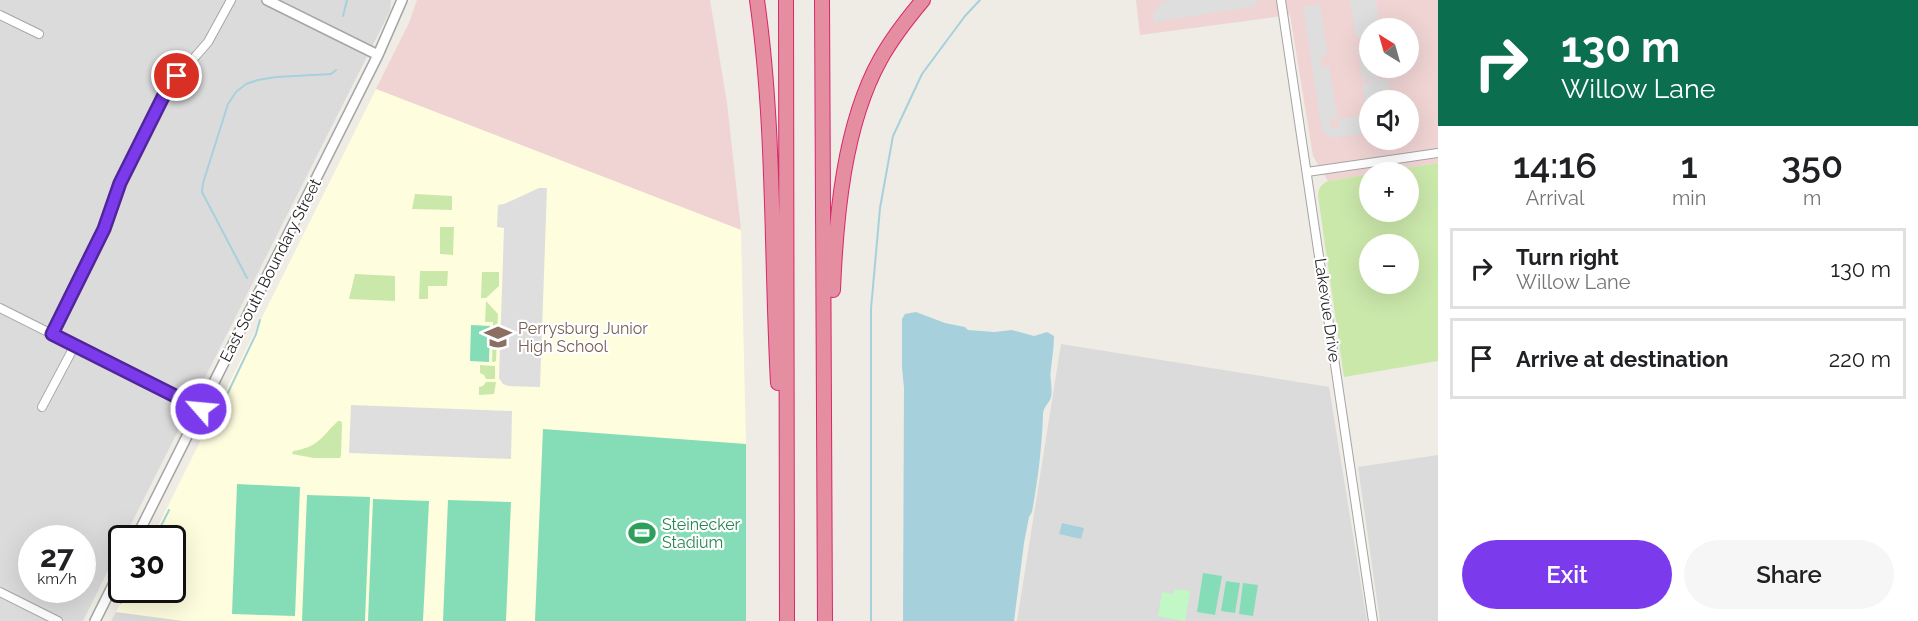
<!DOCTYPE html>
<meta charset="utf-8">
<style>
body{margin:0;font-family:Raleway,sans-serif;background:#f6f6f6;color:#202124;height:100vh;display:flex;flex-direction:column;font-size:22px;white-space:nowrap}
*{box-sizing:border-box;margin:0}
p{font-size:20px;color:#757577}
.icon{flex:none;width:33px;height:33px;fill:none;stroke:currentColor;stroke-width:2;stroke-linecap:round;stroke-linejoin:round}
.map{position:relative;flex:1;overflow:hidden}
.details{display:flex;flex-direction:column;background:#fff;width:480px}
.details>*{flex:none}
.banner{background:#0b6e4f;color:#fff;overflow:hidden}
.needle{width:39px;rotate:323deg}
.tools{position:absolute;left:1359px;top:18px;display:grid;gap:12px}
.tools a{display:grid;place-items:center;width:60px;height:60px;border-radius:50%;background:#fff;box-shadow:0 6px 24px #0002;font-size:30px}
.speed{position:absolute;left:18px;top:525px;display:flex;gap:12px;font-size:30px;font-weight:700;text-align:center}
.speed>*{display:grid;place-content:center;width:78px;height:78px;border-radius:50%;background:#fff;box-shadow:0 6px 24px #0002;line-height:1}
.speed small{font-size:15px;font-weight:400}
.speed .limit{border:3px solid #111;border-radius:9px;background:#fff;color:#111}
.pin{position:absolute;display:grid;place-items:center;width:51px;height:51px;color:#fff;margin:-26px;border:3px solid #fff;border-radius:50%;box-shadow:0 2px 6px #0007}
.me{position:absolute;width:66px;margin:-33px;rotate:297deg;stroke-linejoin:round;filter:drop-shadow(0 0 4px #0008)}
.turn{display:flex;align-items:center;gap:21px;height:126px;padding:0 24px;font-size:27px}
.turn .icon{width:78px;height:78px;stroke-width:2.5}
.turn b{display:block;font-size:42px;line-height:51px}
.eta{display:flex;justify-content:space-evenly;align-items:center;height:102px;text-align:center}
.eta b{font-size:36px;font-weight:600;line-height:42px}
.cta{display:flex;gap:12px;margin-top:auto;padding:12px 24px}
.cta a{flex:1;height:69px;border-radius:36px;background:#7c3aed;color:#fff;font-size:24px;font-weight:600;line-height:69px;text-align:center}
.cta a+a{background:#f6f6f6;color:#202124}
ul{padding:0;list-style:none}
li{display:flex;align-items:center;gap:18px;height:81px;margin:0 12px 9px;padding:0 12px;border:3px solid #e0e0e0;border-radius:0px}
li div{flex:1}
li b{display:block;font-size:22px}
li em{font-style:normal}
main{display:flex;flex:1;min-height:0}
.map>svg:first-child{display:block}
.residential{fill:#dcdbdb;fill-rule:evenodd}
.commercial{fill:#f0d4d4;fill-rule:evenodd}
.education{fill:#fefdde}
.grass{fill:#cbe8ab;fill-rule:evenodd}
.park{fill:#c2f8c5}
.pitch{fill:#84ddb7}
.parking{fill:#dedede}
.water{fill:#a6d1dc}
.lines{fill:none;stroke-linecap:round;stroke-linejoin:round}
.stream{stroke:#a6d1dc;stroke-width:2}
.minor-casing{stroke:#a5a5a5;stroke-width:10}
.tertiary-casing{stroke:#a5a5a5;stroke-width:12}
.motorway-casing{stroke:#d7286a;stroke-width:16}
.minor{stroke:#fff;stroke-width:8}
.tertiary{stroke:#fff;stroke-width:9}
.motorway{stroke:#e58ea1;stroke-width:14}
.route-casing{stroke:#51269a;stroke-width:15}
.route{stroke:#7c3aed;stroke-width:10}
.labels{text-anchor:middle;stroke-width:4.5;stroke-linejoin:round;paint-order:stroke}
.street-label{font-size:16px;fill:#1e1e1e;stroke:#fff}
.education-label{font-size:16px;fill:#785e54;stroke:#fff;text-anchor:start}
.leisure-label{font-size:16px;fill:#27864d;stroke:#fff;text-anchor:start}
</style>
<main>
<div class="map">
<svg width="1438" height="621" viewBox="0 0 1438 621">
<rect width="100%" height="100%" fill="#efebe5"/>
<!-- residential -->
<path class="residential" d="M0,0H391L390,11L124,538H122L121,544L83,621H0ZM32,538H82V590H32Z
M1061,344L1329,387L1367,621H1017Z
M1438,455V621H1380L1358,467Z
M116,612L184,621H111Z"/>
<!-- commercial -->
<path class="commercial" d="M417,0H710L727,103L741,230L376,89L409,23Z
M1136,0H1438V163L1380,172H1370L1369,174L1328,181L1313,156L1290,15L1140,35ZM1370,28H1408V68H1370ZM1370,100H1408V140H1370Z"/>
<!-- education -->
<path class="education" d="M376,89L741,230L746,444V621H184L116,612L127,590H172V538H152Z"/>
<!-- grass -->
<path class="grass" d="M1438,163V361L1344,377L1318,196C1319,188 1320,185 1328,181L1369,174L1370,212H1408V172H1380ZM1370,244H1408V284H1370Z
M415,194L452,196V210L412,209Z
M440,227H454L453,255L440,254Z
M420,271H448L447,286H428V299H419Z
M482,272H499V286L486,298H481Z
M355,274L395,276V301L349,299Z
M486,301L498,314L496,361L494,362H492L493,322H485Z
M480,365L495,366V379H486L484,375L480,373Z
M486,382H496L494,394L479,395V387L483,386Z
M338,421H341L342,424L341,455L340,458H314L292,454L293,451C319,447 321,437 338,421Z"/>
<!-- park -->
<path class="park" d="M1175,589L1190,591L1185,621L1158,616L1162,592L1173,594Z"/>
<!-- pitch -->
<path class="pitch" d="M471,325L490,326L489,362L470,361Z
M543,429L746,444V621H535Z
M237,484L300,487L295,616L232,614Z
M307,495L370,497L365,621H302Z
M373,499L429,501L423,621H368Z
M448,500L511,502L506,621H443Z
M1203,573L1222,576L1215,615L1197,612Z
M1226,581L1240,583L1235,613L1221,611Z
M1243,583L1258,585L1253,616L1239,614Z"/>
<!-- parking -->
<path class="parking" d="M1168,0H1256L1257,6L1154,22L1153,15L1157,8L1160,3Z
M1350,0H1376L1380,28H1370V68H1385L1387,76L1379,77L1380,80L1388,79L1391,100H1370L1369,113L1367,114L1362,83L1370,82L1369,78L1362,79L1358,48L1365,46L1364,37L1356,38Z
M1320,4L1327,55L1320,57L1322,67L1329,66L1337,118L1330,120L1331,128L1339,127L1338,119L1367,115L1369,122V133L1333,138L1325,134L1322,131L1303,6Z
M539,188H547L540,387L508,386L503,384L499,378L504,228L497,227L498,205L504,204Z
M351,405L512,411L511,459L349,453Z"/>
<!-- water -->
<path class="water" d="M916,312L945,323L965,327L968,330L994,332L1012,330L1034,336L1047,332L1054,336C1054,348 1052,358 1051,369C1049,378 1053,388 1051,397C1049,404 1043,407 1043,414C1042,447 1038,479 1032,512L1029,517L1024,543L1014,621H903L904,388L902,368V319L905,314Z
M1062,523L1084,528L1081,539L1059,534Z"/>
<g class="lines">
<!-- stream -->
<path class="stream" d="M343,16L347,0
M247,278L202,192L203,183L228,104L236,92L246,84L258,80L276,77L331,74L336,70
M223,403L256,334L260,320
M155,538L169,510
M121,603L129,590
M871,621V309L880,208L893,136L922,74L965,16L980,0"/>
<defs>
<path id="minor" d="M1281,0L1373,621
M0,15L39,34
M1307,172L1438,153
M0,308L201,409
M52,334L104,229L120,183L167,89L208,42L231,0
M42,407L75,345
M0,592L58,621"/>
<path id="tertiary" d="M267,0L378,55
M136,538L378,55L402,0
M95,621L122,567"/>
<path id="motorway" d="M757,0C775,126 771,255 778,383
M786,0L787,621
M822,0L825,621
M833,290C836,216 844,125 880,60C892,38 907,19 923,0"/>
</defs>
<!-- minor casing -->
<use href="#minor" class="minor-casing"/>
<!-- tertiary casing -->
<use href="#tertiary" class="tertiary-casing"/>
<!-- motorway casing -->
<use href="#motorway" class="motorway-casing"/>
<!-- minor -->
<use href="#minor" class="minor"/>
<!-- tertiary -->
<use href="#tertiary" class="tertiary"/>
<!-- motorway -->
<use href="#motorway" class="motorway"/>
</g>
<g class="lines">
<defs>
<path id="route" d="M177,76L167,89L120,183L104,229L52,334L201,409"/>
</defs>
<!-- route casing -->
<use href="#route" class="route-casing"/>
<!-- route -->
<use href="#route" class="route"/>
</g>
<!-- icons -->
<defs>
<symbol id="school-bare" viewBox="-9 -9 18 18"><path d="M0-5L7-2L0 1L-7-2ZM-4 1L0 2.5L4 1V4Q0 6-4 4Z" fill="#8d6e63" stroke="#fff" stroke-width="2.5" paint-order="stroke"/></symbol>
<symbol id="stadium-bare" viewBox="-9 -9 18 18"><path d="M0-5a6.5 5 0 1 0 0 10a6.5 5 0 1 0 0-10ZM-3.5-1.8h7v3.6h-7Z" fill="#2e9e5b" stroke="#fff" stroke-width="2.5" paint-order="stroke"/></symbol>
</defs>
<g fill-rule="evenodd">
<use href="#school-bare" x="479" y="318" width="38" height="38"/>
<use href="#stadium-bare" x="623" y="514" width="38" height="38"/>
</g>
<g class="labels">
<!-- street labels -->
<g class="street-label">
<text transform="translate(270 270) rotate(-63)" y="6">East South Boundary Street</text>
<text transform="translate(1328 310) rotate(82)" y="6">Lakevue Drive</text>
</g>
<!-- education labels -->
<g class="education-label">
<text x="518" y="334">Perrysburg Junior<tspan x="518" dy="18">High School</tspan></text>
</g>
<!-- leisure labels -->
<g class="leisure-label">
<text x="662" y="530">Steinecker<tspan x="662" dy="18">Stadium</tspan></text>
</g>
</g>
</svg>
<div class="tools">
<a><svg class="needle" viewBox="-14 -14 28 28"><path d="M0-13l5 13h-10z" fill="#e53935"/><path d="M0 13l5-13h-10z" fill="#757577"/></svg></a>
<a><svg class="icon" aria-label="sound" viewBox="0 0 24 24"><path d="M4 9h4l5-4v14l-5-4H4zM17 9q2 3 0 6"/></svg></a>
<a>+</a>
<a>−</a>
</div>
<div class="speed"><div>27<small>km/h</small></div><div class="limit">30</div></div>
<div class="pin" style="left:177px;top:76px;background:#d93025"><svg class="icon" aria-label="arrive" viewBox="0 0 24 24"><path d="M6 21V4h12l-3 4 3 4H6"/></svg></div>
<svg class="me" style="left:201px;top:409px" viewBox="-20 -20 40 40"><circle r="17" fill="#7c3aed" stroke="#fff" stroke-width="3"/><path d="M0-11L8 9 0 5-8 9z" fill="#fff"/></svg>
</div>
<section class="details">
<div class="banner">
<div class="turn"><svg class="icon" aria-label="right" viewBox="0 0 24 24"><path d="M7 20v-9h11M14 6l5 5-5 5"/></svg><div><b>130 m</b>Willow Lane</div></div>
</div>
<div class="eta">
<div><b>14:16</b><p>Arrival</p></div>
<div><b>1</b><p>min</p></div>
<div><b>350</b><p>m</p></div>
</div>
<ul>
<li><svg class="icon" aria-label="right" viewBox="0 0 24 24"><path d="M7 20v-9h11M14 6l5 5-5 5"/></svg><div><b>Turn right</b><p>Willow Lane</p></div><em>130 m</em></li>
<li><svg class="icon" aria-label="arrive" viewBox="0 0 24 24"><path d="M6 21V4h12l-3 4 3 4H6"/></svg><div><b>Arrive at destination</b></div><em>220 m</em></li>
</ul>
<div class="cta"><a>Exit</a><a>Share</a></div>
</section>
</main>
